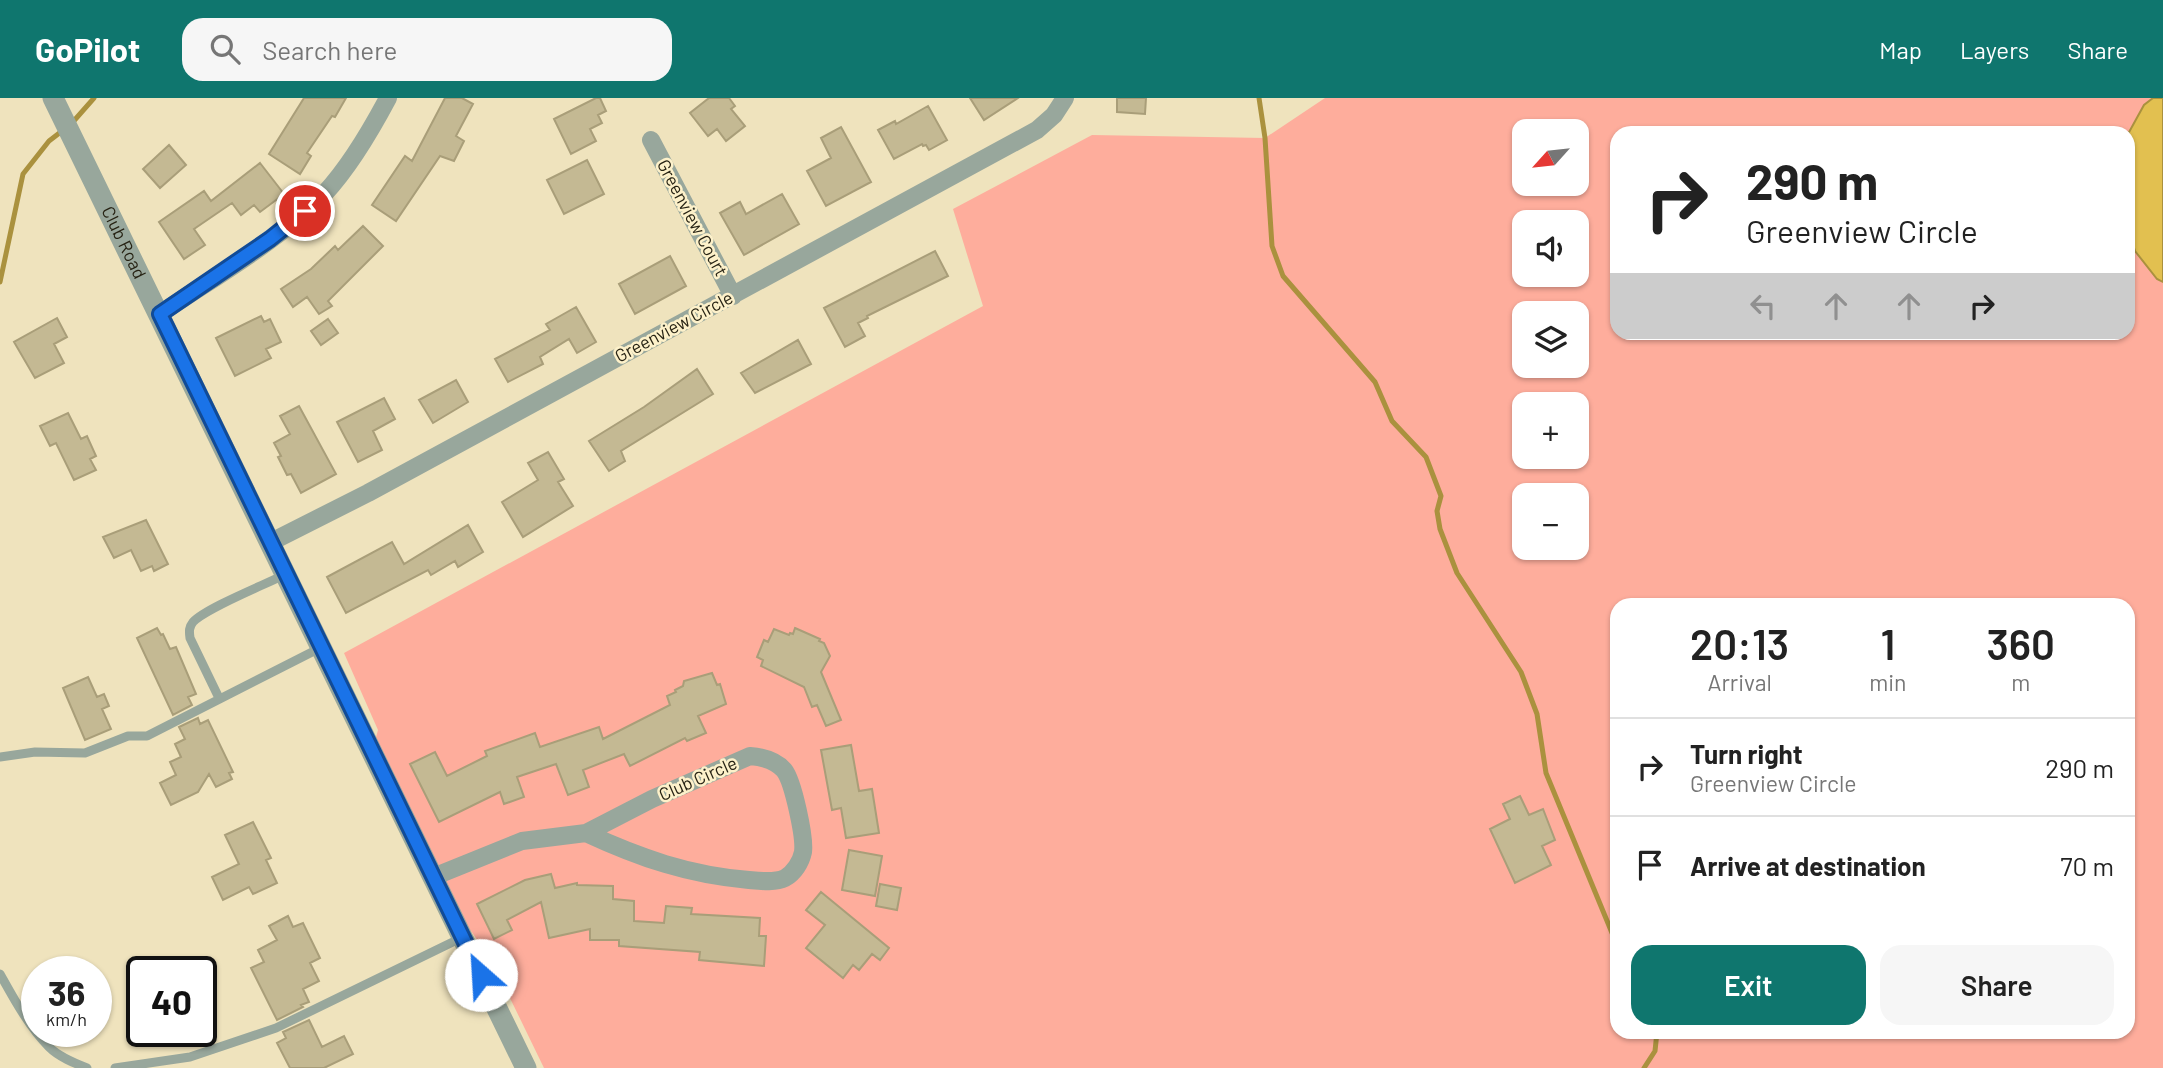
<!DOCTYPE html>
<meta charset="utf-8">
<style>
body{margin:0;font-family:Barlow,sans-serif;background:#f6f6f6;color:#222;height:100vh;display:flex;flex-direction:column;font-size:26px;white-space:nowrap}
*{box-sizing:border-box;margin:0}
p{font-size:23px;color:#767676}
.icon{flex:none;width:38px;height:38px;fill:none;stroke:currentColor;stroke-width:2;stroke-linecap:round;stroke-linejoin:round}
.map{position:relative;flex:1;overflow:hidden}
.panel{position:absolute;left:1610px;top:500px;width:525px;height:441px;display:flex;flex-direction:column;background:#fff;border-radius:21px;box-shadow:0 2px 5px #0004}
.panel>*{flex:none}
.top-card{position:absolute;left:1610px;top:28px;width:525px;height:214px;border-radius:21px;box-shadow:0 2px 5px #0004;background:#fff;color:#222;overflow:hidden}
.needle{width:46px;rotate:243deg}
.tools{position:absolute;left:1512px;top:21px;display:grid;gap:14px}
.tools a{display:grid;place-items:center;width:77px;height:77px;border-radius:14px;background:#fff;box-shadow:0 2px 5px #0004;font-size:35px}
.speed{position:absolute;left:21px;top:858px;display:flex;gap:14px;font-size:35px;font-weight:700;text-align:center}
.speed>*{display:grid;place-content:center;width:91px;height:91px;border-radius:50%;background:#fff;box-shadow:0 2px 5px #0004;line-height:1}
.speed small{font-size:18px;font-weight:400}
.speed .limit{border:4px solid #111;border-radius:10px;background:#fff;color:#111}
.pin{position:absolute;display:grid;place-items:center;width:60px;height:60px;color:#fff;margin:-30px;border:4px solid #fff;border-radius:50%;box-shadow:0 2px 7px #0007}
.me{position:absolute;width:77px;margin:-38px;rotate:334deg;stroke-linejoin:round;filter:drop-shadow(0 0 5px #0008)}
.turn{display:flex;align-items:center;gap:24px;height:147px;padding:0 21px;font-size:32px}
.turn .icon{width:91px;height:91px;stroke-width:2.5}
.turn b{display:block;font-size:49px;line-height:60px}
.lanes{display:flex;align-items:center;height:66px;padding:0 21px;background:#0003;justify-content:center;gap:35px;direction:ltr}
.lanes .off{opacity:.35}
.eta{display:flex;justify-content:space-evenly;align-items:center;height:119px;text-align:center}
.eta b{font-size:42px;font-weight:600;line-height:49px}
.cta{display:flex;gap:14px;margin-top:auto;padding:14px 21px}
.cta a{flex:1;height:80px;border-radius:21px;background:#0f766e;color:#fff;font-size:28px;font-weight:600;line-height:80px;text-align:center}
.cta a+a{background:#f6f6f6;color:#222}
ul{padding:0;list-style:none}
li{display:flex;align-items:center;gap:21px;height:98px;padding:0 21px;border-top:2px solid #e0e0e0}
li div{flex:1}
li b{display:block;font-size:26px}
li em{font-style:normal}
header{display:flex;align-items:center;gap:42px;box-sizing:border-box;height:98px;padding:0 35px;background:#0f766e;color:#fff}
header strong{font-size:33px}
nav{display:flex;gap:38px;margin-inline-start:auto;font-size:24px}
.search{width:490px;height:63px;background:#f6f6f6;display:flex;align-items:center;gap:18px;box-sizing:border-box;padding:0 24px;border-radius:21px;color:#767676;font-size:26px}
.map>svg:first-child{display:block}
.green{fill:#fead9c;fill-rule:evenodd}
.water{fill:#e2c050;stroke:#aa913e;stroke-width:2}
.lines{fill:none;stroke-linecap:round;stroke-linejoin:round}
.stream{stroke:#aa913e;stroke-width:5}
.building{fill:#c4b993;stroke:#a99e79;stroke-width:2}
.service{stroke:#98a79c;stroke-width:9}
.minor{stroke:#98a79c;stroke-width:18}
.tertiary{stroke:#98a79c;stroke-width:21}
.route-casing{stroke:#114b97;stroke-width:18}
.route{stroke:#1a73e8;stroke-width:12}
.labels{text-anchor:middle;stroke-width:5;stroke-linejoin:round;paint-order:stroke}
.street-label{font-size:18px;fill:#272314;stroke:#fdf1ca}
</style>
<header>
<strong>GoPilot</strong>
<div class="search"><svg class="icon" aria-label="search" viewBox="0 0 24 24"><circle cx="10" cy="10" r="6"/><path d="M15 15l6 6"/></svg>Search here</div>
<nav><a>Map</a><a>Layers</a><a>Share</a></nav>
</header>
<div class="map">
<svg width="2163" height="970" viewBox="0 0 2163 970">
<rect width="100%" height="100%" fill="#efe3bd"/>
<!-- green -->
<path class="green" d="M1325,0H2163V970H544L492,863L433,779L372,654L378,632L344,555L983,208L953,111L1092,37L1265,40ZM1524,33H1577V86H1524ZM1617,35H2128V234H1617ZM1524,124H1577V177H1524ZM1524,215H1577V268H1524ZM1524,306H1577V359H1524ZM1524,397H1577V450H1524ZM1617,508H2128V934H1617Z"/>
<!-- water -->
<path class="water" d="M2153,0H2163V184L2157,181L2135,153L2128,131V36L2144,7Z"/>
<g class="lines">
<!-- stream -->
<path class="stream" d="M1259,0L1265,40L1272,148L1283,178L1375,284L1392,323L1426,359L1441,398L1437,413L1440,431L1457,475L1521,574L1537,616L1546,675L1617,847
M72,25L94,0
M0,184L23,76L49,43L62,33
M1644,970L1655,953L1657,934"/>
</g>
<!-- building -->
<path class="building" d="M304,0H346L335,19L332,18L307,55L311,58L300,76L269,56Z
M445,0H462L473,6L456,38L464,43L454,63L440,58L396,123L372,107L405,58L412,63Z
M596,0H600L606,13L598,17L602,25L590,31L596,43L571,56L554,21Z
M709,0H729L735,8L731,11L745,28L726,43L717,31L708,38L690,15Z
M970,0H1018L984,22Z
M1117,0H1146L1145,16L1117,14Z
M928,8L947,42L929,52L926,47L923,48L922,46L894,61L878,32L895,23L896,26Z
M841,29L871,84L826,108L807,73L831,60L821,40Z
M169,47L186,67L160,90L143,71Z
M587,62L604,96L564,116L547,82Z
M260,65L284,96L260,114L254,107L241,117L232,105L194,131L205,147L184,161L159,124L204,93L211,103Z
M782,96L799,126L744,157L720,115L740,104L746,116Z
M363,128L383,148L328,203L332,208L319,216L307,199L293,209L281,191L311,171L335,148L338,152Z
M935,153L948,178L867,218L868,220L858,225L865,238L845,249L824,210Z
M670,158L686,188L635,216L619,186Z
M576,209L596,244L577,255L569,241L540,259L543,266L508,284L495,261L550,232L546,226Z
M261,218L264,224L270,221L281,244L266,251L271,260L235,278L216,240Z
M57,220L67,239L54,246L64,265L35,280L14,244Z
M328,221L338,235L321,247L311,233Z
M798,242L811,266L755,295L741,275Z
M697,271L713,296L621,353L625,363L609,373L589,343L644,309Z
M456,282L468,304L433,325L419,302Z
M384,300L395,321L373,333L382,352L358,364L337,324Z
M299,308L336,376L301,395L291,376L287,377L278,359L281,358L274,345L290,336L280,318Z
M68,315L81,341L87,338L96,358L90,361L96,372L74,382L56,345L50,348L40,328Z
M548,354L564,381L558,384L573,408L523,439L502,404L538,382L528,365Z
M146,422L168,466L154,473L152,468L141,473L131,452L114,460L103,439Z
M468,427L483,454L458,469L455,463L431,477L428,472L346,515L327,479L392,444L404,466Z
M157,530L161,537L163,536L170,551L176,549L196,596L188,599L192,607L173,617L137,540Z
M795,530L820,541L819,543L824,545L830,558L821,574L841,622L826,628L817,607L812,609L804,589L761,568L763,562L757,559L764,542L768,544L774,531L789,537L790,535L793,536Z
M712,575L717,587L720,586L726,606L698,618L706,635L687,643L685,640L630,668L624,656L583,672L589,689L568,697L556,666L517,679L524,699L504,706L500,694L439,724L410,666L435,654L447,678L487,658L485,653L535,635L540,649L599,629L603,641L670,607L667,598L676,594L675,592L683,588L684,583Z
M88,579L97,599L104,596L109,608L102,611L111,631L85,642L63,590Z
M198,620L200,626L208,622L233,674L229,675L232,681L216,689L209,676L198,694L171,707L160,685L176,677L170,664L181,659L175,646L185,641L179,629Z
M851,647L859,693L872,691L879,735L846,740L841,710L832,712L821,652Z
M1520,698L1529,717L1543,711L1555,742L1542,748L1551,767L1515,785L1490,731L1510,721L1503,706Z
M253,724L271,760L266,762L277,785L253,796L249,789L223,802L212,779L239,766L225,737Z
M849,752L882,758L875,798L842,792Z
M551,776L555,790L577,785V787L613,788V801L634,803V823L664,825L666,808L692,810L691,816L760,820L759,838H766L764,868L699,862L700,854L619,848V842H590V831L549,840L541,804L507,822L512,832L494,841L477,806L525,782Z
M880,786L901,790L897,812L876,808Z
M821,794L889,850L880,862L872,856L859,872L853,867L843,880L806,850L825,827L806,812Z
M288,818L293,829L303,825L320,860L310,865L319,883L303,891L309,904L301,907L303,909L277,922L251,870L264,864L258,852L277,842L269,828Z
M309,922L322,949L344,938L353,956L324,970H290L277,945L286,940L283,934Z"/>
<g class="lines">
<!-- service -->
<path class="service" d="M219,600L190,540C189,533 189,529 193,524C206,510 264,487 284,477
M0,659L35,654L85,655L128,638H147L320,550
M0,876C14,901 29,929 49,949C59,959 74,965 87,970
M115,970L190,959L276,930L461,840"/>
<!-- minor -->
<path class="minor" d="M651,42L733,198
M160,216C214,179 280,142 325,95C350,68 371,32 388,0
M271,444L368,395L1037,32L1054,17L1065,0
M750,658C763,659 775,662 784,672C793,683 805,739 803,754C801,764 794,775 785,780C775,785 760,783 749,782C689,777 640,760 586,735L652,701Z
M433,779L522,743L586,735"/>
<!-- tertiary -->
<path class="tertiary" id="s1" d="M53,0L526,970"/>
</g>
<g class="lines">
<defs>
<path id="route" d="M305,113L270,141L160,216L481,877"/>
</defs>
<!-- route casing -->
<use href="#route" class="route-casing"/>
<!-- route -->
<use href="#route" class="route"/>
</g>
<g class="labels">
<!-- street labels -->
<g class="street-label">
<text transform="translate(692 120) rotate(62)" y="6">Greenview Court</text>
<text dy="6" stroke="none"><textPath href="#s1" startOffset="161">Club Road</textPath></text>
<text transform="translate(674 229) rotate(-28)" y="6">Greenview Circle</text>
<text transform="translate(698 681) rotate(-24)" y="6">Club Circle</text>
</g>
</g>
</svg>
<div class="tools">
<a><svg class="needle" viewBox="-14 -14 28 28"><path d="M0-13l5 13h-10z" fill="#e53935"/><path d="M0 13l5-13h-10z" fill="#767676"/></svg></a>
<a><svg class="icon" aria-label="sound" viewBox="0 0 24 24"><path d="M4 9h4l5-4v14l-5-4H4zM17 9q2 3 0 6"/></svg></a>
<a><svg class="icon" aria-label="layers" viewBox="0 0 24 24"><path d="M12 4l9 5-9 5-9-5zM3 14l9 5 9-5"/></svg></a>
<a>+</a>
<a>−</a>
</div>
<div class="speed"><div>36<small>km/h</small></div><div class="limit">40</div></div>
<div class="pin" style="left:305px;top:113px;background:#d93025"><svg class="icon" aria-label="arrive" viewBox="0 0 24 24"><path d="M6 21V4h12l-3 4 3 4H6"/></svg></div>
<svg class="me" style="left:481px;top:877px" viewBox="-20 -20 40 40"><circle r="19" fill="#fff"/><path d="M0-13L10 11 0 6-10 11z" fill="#1a73e8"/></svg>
<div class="top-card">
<div class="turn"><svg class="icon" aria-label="right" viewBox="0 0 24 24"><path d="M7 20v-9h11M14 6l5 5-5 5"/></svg><div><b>290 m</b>Greenview Circle</div></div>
<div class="lanes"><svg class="icon off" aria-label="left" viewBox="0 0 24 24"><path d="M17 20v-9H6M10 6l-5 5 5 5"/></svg><svg class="icon off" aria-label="ahead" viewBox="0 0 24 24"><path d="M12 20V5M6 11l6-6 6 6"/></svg><svg class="icon off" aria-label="ahead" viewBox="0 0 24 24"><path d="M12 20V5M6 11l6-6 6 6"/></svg><svg class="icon" aria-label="right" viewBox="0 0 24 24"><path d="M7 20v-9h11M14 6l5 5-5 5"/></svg></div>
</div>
<section class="panel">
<div class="eta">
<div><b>20:13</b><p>Arrival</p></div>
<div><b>1</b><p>min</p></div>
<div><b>360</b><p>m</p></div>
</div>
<ul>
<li><svg class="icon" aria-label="right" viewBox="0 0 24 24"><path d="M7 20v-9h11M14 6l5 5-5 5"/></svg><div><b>Turn right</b><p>Greenview Circle</p></div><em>290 m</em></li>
<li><svg class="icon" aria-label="arrive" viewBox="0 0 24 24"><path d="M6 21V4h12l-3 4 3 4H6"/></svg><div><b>Arrive at destination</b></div><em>70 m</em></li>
</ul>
<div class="cta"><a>Exit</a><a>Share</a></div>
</section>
</div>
